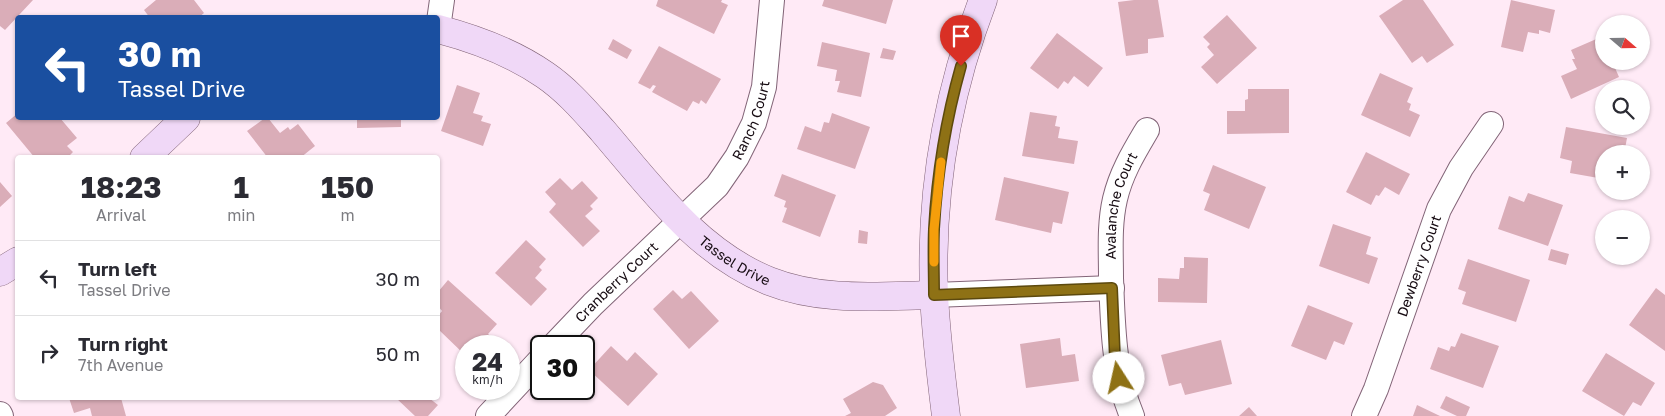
<!DOCTYPE html>
<meta charset="utf-8">
<style>
body{margin:0;font-family:"Golos Text",sans-serif;background:#f2f2f3;color:#2b2b33;height:100vh;display:flex;flex-direction:column;font-size:19px;white-space:nowrap}
*{box-sizing:border-box;margin:0}
p{font-size:16px;color:#7c7c81}
.icon{flex:none;width:28px;height:28px;fill:none;stroke:currentColor;stroke-width:2;stroke-linecap:round;stroke-linejoin:round}
.map{position:relative;flex:1;overflow:hidden}
.side{position:absolute;left:15px;top:155px;width:425px;height:245px;display:flex;flex-direction:column;background:#fff;border-radius:5px;box-shadow:0 1px 4px #0004}
.side>*{flex:none}
.banner{position:absolute;left:15px;top:15px;width:425px;height:105px;border-radius:5px;box-shadow:0 1px 4px #0004;background:#1a4fa0;color:#fff;overflow:hidden}
.needle{width:32px;rotate:110deg}
.tools{position:absolute;left:1595px;top:15px;display:grid;gap:10px}
.tools a{display:grid;place-items:center;width:55px;height:55px;border-radius:50%;background:#fff;box-shadow:0 1px 4px #0004;font-size:25px}
.speed{position:absolute;left:455px;top:335px;display:flex;gap:10px;font-size:25px;font-weight:700;text-align:center}
.speed>*{display:grid;place-content:center;width:65px;height:65px;border-radius:50%;background:#fff;box-shadow:0 1px 4px #0004;line-height:1}
.speed small{font-size:12px;font-weight:400}
.speed .limit{border:2px solid #111;border-radius:8px;background:#fff;color:#111}
.pin{position:absolute;display:grid;place-items:center;width:42px;height:42px;color:#fff;margin:-51px -21px;border-radius:50% 50% 50% 0;rotate:-45deg;box-shadow:0 0 5px #0007}
.pin .icon{rotate:45deg}
.me{position:absolute;width:55px;margin:-28px;rotate:350deg;stroke-linejoin:round;filter:drop-shadow(0 0 4px #0008)}
.turn{display:flex;align-items:center;gap:18px;height:105px;padding:0 20px;font-size:22px}
.turn .icon{width:65px;height:65px;stroke-width:2.5}
.turn b{display:block;font-size:35px;line-height:42px}
.eta{display:flex;justify-content:space-evenly;align-items:center;height:85px;text-align:center}
.eta b{font-size:30px;font-weight:700;line-height:35px}
ul{padding:0;list-style:none}
li{display:flex;align-items:center;gap:15px;height:75px;padding:0 20px;border-top:1px solid #e1e1e2}
li div{flex:1}
li b{display:block;font-size:19px}
li em{font-style:normal}
.map>svg:first-child{display:block}
.building{fill:#daadb8}
.lines{fill:none;stroke-linecap:round;stroke-linejoin:round}
.street-casing{stroke:#826477;stroke-width:26}
.secondary-casing{stroke:#826477;stroke-width:29}
.street{stroke:#fff;stroke-width:24}
.secondary{stroke:#f0d8f7;stroke-width:28}
.route-casing{stroke:#5c490e;stroke-width:12}
.route{stroke:#8e7115;stroke-width:9}
.slow{stroke:#f59e0b;stroke-width:9}
.labels{text-anchor:middle;stroke-width:5;stroke-linejoin:round;paint-order:stroke}
.street-label{font-size:14px;fill:#150a11;stroke:#fefefe}
</style>
<div class="map">
<svg width="1665" height="416" viewBox="0 0 1665 416">
<rect width="100%" height="100%" fill="#ffeaf6"/>
<!-- building -->
<path class="building" d="M0,0H33L5,30L0,26Z
M156,0H194L204,13L198,18H150L144,10Z
M658,0H722L721,2L728,5L714,34L656,6Z
M824,0H893L886,24L822,6Z
M1134,0H1158L1164,37L1148,39V53L1126,56L1118,2Z
M1403,0H1423L1454,45L1427,63L1422,56L1412,63L1379,16Z
M1511,0L1555,10L1550,33L1539,30V34L1528,32L1523,52L1501,47Z
M1227,15L1257,48L1217,84L1201,67L1214,55L1207,47L1210,44L1203,37Z
M1057,33L1103,68L1088,87L1074,76L1068,84L1064,81L1058,89L1030,68Z
M1601,37L1604,43V61H1612L1619,77L1571,99L1561,76L1577,69L1572,59H1575L1571,50Z
M613,39L632,50L627,59L608,49Z
M822,42L870,53L861,97L837,92L840,81H835L837,70L817,66Z
M659,46L721,79L706,104L701,100L699,104L693,101L687,111L652,92L656,86L653,85L650,89L638,83Z
M883,48L896,51L893,60L880,58Z
M1380,73L1413,88L1407,102L1411,104L1409,110L1420,115L1410,137L1361,115Z
M457,85L480,93L473,113L483,116L481,121L491,124L483,146L441,131Z
M1248,89H1289V133L1227,134V111H1245V100L1248,99Z
M1030,112L1057,116L1055,126L1060,127L1058,138L1078,141L1074,164L1022,156Z
M18,113V118H60L77,138L67,146L73,152L67,158H35L6,123Z
M832,113L870,127L855,169L797,149L805,126L821,132L824,122L829,123Z
M265,118H268L280,133L288,127L290,130L298,124L315,146L300,158H268L247,131Z
M357,118H401V127L357,128Z
M1566,127L1627,138L1624,154H1604V179L1570,173L1572,161L1560,158Z
M1366,152L1410,174L1399,195L1385,187L1379,196L1376,195L1371,205L1346,192Z
M1213,165L1266,187L1249,229L1204,210L1210,194L1203,191Z
M782,174L836,195L820,237L782,222L787,208L784,207L786,201L774,196Z
M1004,177L1069,192L1062,224L1053,222L1051,233L995,220Z
M560,178L572,190L582,181L598,198L590,206L593,209L585,216L600,231L583,247L549,212L556,204L545,192Z
M0,182L12,196L0,207Z
M1528,193L1563,205L1548,246L1498,229L1509,196L1524,202Z
M1333,224L1371,237L1366,254L1378,258L1369,284L1319,266Z
M859,230L868,232L867,244L858,243Z
M526,240L546,259L539,267L542,270L535,278L547,289L531,306L495,273Z
M1551,249L1569,254L1566,265L1548,260Z
M1184,257L1208,258L1207,303L1158,302V278L1179,279L1180,268H1184Z
M1468,259L1530,280L1516,322L1462,304L1466,292L1458,289Z
M448,280L497,324L488,334L497,342L493,346H466V356L438,329V316L442,311L438,306V292Z
M1656,288L1665,295V351L1629,325Z
M673,290L682,299L691,291L719,321L689,349L653,309Z
M1308,305L1353,323L1344,345L1334,341L1326,360L1291,346Z
M1461,333L1499,346L1483,388L1430,369L1438,347L1449,351L1451,346L1455,347Z
M1060,338L1062,356L1075,354L1079,381L1026,388L1020,344Z
M1221,340L1232,384L1185,395L1181,383L1169,386L1161,355Z
M611,346L627,361L635,352L658,374L628,406L589,370Z
M1606,353L1655,383L1641,406L1633,402L1624,416L1582,391Z
M873,382L883,385L897,408L885,416H845L851,413L843,399Z
M1446,396L1470,407L1466,416H1457L1440,408Z
M69,398H121L126,416H92L90,408L74,413Z
M396,398H429L438,405L428,416H415Z
M1417,405L1440,416H1413Z
M1249,407L1257,416H1239Z"/>
<g class="lines">
<defs>
<g id="street">
<path d="M438,28L442,0"/>
<path d="M934,295L1112,288"/>
<path id="s1" d="M553,346L593,304L717,186L737,157L754,123L764,87L772,0"/>
<path d="M0,414L1,416"/>
<path d="M488,416L541,359"/>
<path id="s2" d="M1132,416C1113,371 1113,326 1111,278C1111,251 1109,225 1115,199C1121,173 1134,152 1147,130"/>
<path id="s3" d="M1364,416L1376,389L1439,209L1461,168L1491,124"/>
</g>
<g id="secondary">
<path id="s4" d="M438,29C476,39 512,52 545,75C567,90 584,110 602,130C651,187 697,252 769,281C822,302 878,296 934,295"/>
<path d="M144,158L186,118"/>
<path d="M0,272L18,261"/>
<path d="M946,416C941,376 936,335 934,295C930,194 947,94 983,0"/>
</g>
</defs>
<!-- street casing -->
<use href="#street" class="street-casing"/>
<!-- secondary casing -->
<use href="#secondary" class="secondary-casing"/>
<!-- street -->
<use href="#street" class="street"/>
<!-- secondary -->
<use href="#secondary" class="secondary"/>
</g>
<g class="lines">
<defs>
<path id="route" d="M961,66C946,119 937,174 934,229C933,251 934,273 934,295L1112,288L1115,359L1119,378"/>
</defs>
<!-- route casing -->
<use href="#route" class="route-casing"/>
<!-- route -->
<use href="#route" class="route"/>
<!-- slow -->
<path class="slow" d="M934,262V229L941,162"/>
</g>
<g class="labels">
<!-- street labels -->
<g class="street-label">
<text dy="5" stroke="none"><textPath href="#s1" startOffset="304">Ranch Court</textPath></text>
<text dy="5" stroke="none"><textPath href="#s2" startOffset="214">Avalanche Court</textPath></text>
<text dy="5" stroke="none"><textPath href="#s4" startOffset="384">Tassel Drive</textPath></text>
<text dy="5" stroke="none"><textPath href="#s3" startOffset="160">Dewberry Court</textPath></text>
<text dy="5" stroke="none"><textPath href="#s1" startOffset="90">Cranberry Court</textPath></text>
</g>
</g>
</svg>
<div class="tools">
<a><svg class="needle" viewBox="-14 -14 28 28"><path d="M0-13l5 13h-10z" fill="#e53935"/><path d="M0 13l5-13h-10z" fill="#7c7c81"/></svg></a>
<a><svg class="icon" aria-label="search" viewBox="0 0 24 24"><circle cx="10" cy="10" r="6"/><path d="M15 15l6 6"/></svg></a>
<a>+</a>
<a>−</a>
</div>
<div class="speed"><div>24<small>km/h</small></div><div class="limit">30</div></div>
<div class="pin" style="left:961px;top:66px;background:#d93025"><svg class="icon" aria-label="arrive" viewBox="0 0 24 24"><path d="M6 21V4h12l-3 4 3 4H6"/></svg></div>
<svg class="me" style="left:1119px;top:378px" viewBox="-20 -20 40 40"><circle r="19" fill="#fff"/><path d="M0-13L10 11 0 6-10 11z" fill="#8e7115"/></svg>
<div class="banner">
<div class="turn"><svg class="icon" aria-label="left" viewBox="0 0 24 24"><path d="M17 20v-9H6M10 6l-5 5 5 5"/></svg><div><b>30 m</b>Tassel Drive</div></div>
</div>
<section class="side">
<div class="eta">
<div><b>18:23</b><p>Arrival</p></div>
<div><b>1</b><p>min</p></div>
<div><b>150</b><p>m</p></div>
</div>
<ul>
<li><svg class="icon" aria-label="left" viewBox="0 0 24 24"><path d="M17 20v-9H6M10 6l-5 5 5 5"/></svg><div><b>Turn left</b><p>Tassel Drive</p></div><em>30 m</em></li>
<li><svg class="icon" aria-label="right" viewBox="0 0 24 24"><path d="M7 20v-9h11M14 6l5 5-5 5"/></svg><div><b>Turn right</b><p>7th Avenue</p></div><em>50 m</em></li>
</ul>
</section>
</div>
